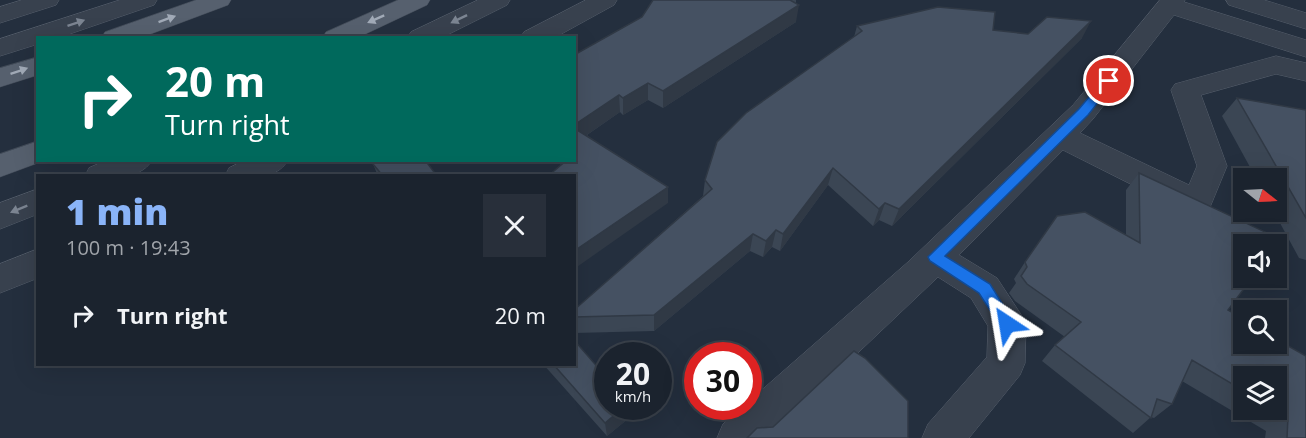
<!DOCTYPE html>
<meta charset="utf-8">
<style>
body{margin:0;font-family:"Open Sans",sans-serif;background:#282f3a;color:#f1f3f6;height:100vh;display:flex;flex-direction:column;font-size:22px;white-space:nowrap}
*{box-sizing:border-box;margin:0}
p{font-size:20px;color:#a0a4aa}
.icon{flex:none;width:33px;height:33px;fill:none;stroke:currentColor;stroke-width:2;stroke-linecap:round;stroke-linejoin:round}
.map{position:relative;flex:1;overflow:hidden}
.side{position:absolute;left:36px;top:174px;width:540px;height:192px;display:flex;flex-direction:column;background:#1b232e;border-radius:0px;box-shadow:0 6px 24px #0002,0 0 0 2px #39404a}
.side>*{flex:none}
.hud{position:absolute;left:36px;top:36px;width:540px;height:126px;border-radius:0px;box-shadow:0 6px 24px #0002,0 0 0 2px #39404a;background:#00695c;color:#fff;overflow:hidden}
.needle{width:39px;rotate:108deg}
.fabs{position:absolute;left:1233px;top:168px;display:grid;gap:12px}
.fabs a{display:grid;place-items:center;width:54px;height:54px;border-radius:0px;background:#1b232e;box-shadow:0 6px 24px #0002,0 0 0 2px #39404a;font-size:30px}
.speed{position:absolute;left:594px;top:342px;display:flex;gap:12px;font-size:30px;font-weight:700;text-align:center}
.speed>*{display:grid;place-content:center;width:78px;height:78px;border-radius:50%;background:#1b232e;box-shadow:0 6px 24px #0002,0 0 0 2px #39404a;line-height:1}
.speed small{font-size:15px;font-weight:400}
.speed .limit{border:9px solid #d22;background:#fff;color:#111}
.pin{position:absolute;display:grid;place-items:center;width:51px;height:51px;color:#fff;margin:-26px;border:3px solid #fff;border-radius:50%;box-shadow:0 2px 6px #0007}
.me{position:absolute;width:66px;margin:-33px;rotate:327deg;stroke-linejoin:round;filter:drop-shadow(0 0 4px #0008)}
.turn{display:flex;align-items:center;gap:21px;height:126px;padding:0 30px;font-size:27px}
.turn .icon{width:78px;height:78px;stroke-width:2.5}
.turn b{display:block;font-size:42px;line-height:51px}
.round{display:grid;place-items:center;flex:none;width:63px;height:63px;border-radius:0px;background:#282f3a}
.headline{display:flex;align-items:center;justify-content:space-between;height:102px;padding:0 30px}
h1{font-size:36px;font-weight:800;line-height:45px;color:#8ab4f8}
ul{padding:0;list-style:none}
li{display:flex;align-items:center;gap:18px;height:78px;padding:0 30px}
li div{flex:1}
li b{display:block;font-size:22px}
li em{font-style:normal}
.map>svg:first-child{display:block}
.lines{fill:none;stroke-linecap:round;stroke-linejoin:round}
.minor-casing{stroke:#565f6c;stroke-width:1}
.major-casing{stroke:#414a57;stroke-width:1}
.minor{fill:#38414e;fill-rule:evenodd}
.major{fill:#56606e;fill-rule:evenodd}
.wall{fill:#3b4654;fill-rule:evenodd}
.shaded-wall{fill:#303945}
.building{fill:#455162;stroke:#303945;stroke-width:1.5}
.oneway{fill:#a1aab7}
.oneway2{fill:#7c8592}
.route{fill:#1a73e8;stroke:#114b97;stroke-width:1.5}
</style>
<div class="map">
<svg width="1306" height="438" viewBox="0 0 1306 438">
<rect width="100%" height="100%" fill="#242f3e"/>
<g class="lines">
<defs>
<path id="minor" d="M22,0H59L56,5L0,23V7Z
M120,0H157L154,5L58,38H38V44L0,56V39Z
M478,0H510L507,5L441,38H407L411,32Z
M586,0H617L614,5L554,38H520L524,32Z
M1160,0H1185L1184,2L1306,40V57L1174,15L1093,119L1080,133L1189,185L1197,166L1171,90L1175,84L1276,56L1306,63V81L1276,74L1201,95L1227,166L1208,212L1197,215L1186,212L1063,150L959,255L997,278L1020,313L1026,324L1025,363L1020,375L969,438H922L928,424L987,357L988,326L971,298L938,277L768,438H717L723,424L743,406H748V402L908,262L1073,105Z
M1226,0H1264L1306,13V29L1229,5Z
M107,160H152C140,182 106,176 85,176L89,168Z
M245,160H288C276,182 246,176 225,176L229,168Z
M38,189V214L0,229V203Z
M38,249V278L0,293V264Z"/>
<path id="major" d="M196,0H231L228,5L140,38H101L105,32Z
M398,0H430L427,5L357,38H322L326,32Z
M38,57V75L0,87V68Z
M38,141V160H46L0,177V154Z"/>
</defs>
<!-- minor casing -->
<use href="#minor" class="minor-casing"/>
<!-- major casing -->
<use href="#major" class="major-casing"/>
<!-- minor -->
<use href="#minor" class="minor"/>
<!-- major -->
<use href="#major" class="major"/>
</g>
<!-- wall -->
<path class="wall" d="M653,0H796V22L663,108L648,100L623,115L620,112L587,135L668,203L561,165L556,160H574L642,17Z
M857,26L993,30L1028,34L1082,38L892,226L879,220L873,226L828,185L780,251L772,247L763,257L750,251L654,331L574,333V310L703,196L705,180L854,37Z
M1237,98L1306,110V260L1299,258L1274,212H1276V178H1256L1222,116Z
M373,164L437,176H378Z
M1139,173L1228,310L1306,438H1265L1266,431L1182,381L1172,404L1154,418L1151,417L1133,433L1042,361L1055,345L1065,337L1015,301L1009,293L1016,283L1014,279L1025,262L1126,235V190ZM1244,376L1276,410H1244Z
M543,364H574L629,418L607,436Z"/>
<!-- shaded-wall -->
<path class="shaded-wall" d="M799,5L796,22L663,108V91Z
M1091,21L1082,38L892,226L899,209Z
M648,83V100L623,115V98Z
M619,95L620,112L575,143L574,125Z
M833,168L828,185L780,251L783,234Z
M668,187V203L574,269V251Z
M885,203L879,220L873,226L879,209Z
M776,230L772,247L763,257L766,241Z
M753,234L750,251L654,331V315Z
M625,406H628L629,418L607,436L605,423Z"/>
<!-- building -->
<path class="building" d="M653,0H790L799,5L663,91L648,83L623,98L619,95L574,125V55L642,17Z
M938,7L995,12L993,30L1028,34L1047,17L1091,21L899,209L885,203L879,209L833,168L783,234L776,230L766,241L753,234L654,315L574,317V310L712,189L705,180L717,142L746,113L862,31L857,26Z
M1237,98L1306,110V218Z
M574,128L668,187L574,251V176H548L567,160H574Z
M377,160H425L437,176H383L373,164Z
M1139,173L1280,239L1276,244H1244V278H1252L1228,310L1244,319V344H1276V339L1306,356V438H1287L1288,417L1275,410H1276V376H1244V391L1192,360L1172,404L1157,399L1151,418L1055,345L1081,322L1027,284L1021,276L1027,267L1025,262L1057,216L1085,212L1140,243Z
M574,340L608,379V406H625L605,423L553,364H574Z
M854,351L865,358L908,401V438H747L757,428L773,427Z"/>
<!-- one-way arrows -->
<defs><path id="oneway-solid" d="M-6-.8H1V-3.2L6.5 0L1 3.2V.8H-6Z" transform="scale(1.5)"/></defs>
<g class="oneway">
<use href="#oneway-solid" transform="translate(167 19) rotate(-20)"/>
<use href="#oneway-solid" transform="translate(376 19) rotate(156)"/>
<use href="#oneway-solid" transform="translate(19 71) rotate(-19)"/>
</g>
<g class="oneway2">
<use href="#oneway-solid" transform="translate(459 19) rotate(154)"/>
<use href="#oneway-solid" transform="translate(76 23) rotate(-19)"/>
<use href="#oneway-solid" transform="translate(19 209) rotate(158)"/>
</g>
<!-- route -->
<path class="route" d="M1109,77L1115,81L1088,115L945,256L990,284L1015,324L1013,329L1007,331L1002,329L979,293L930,261L928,257L1079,109L1105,78Z"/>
</svg>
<div class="fabs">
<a><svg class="needle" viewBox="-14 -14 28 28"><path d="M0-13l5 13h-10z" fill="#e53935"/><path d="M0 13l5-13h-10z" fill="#a0a4aa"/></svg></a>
<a><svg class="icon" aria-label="sound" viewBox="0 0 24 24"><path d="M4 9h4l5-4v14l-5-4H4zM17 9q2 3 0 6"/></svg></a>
<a><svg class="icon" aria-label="search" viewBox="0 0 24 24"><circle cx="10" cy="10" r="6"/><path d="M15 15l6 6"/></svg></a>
<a><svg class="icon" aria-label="layers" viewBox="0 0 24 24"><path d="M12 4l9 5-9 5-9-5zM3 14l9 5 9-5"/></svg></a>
</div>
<div class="speed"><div>20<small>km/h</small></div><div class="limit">30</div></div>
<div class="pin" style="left:1109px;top:81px;background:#d93025"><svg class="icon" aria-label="arrive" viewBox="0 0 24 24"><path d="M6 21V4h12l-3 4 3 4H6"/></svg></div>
<svg class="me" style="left:1007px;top:324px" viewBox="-20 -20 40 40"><path d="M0-17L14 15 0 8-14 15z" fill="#1a73e8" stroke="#fff" stroke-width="4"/></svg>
<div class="hud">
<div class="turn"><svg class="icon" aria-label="right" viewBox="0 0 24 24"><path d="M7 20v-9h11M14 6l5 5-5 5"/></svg><div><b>20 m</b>Turn right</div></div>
</div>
<section class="side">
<div class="headline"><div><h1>1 min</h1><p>100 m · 19:43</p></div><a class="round"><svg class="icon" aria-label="close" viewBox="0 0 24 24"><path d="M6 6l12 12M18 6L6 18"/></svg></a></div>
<ul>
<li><svg class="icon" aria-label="right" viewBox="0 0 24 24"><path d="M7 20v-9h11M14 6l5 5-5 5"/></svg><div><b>Turn right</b></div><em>20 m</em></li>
</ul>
</section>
</div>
